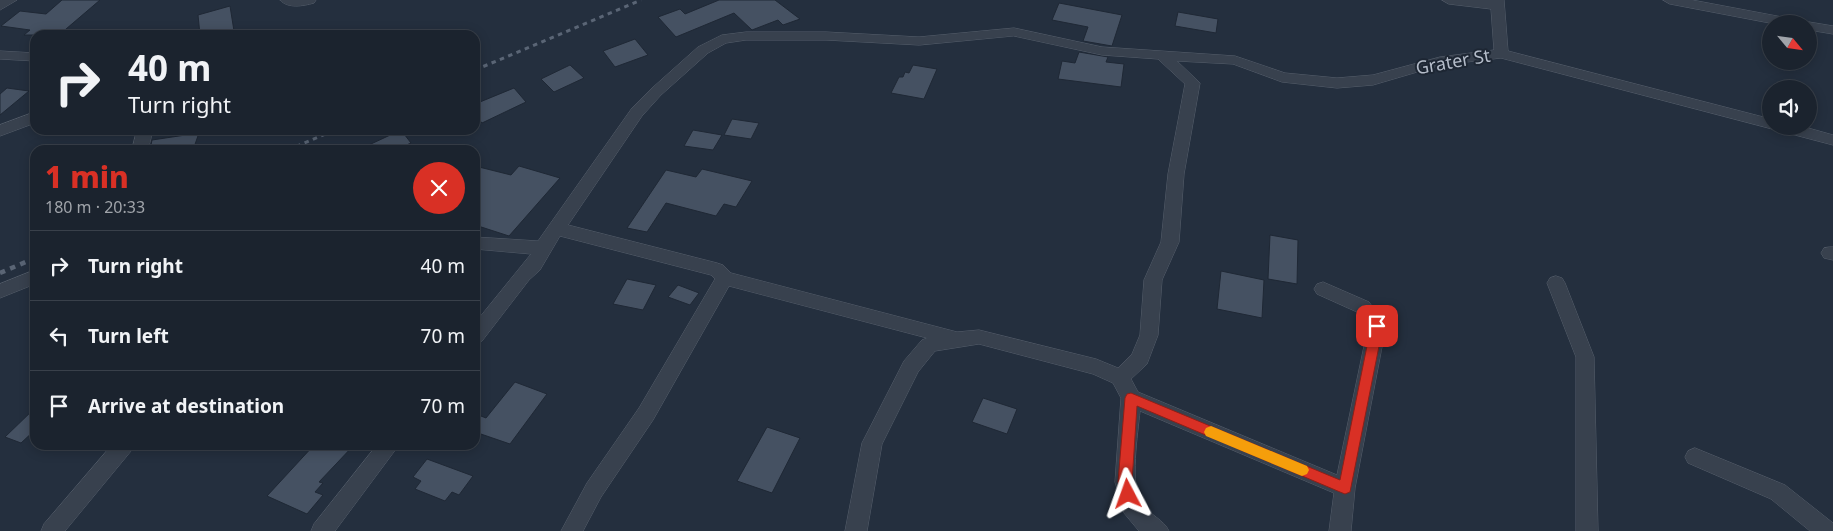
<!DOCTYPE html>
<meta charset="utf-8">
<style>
body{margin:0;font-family:"Noto Sans",sans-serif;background:#282f3a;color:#f1f3f6;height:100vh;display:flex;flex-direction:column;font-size:19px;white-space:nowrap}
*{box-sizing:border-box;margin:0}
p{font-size:16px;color:#a0a4aa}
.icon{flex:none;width:28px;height:28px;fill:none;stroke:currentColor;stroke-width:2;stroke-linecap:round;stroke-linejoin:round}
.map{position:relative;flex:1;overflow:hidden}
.sheet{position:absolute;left:30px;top:145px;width:450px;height:305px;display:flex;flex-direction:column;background:#1b232e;border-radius:15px;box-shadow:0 2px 12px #0003,0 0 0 1px #39404a}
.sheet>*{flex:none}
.guide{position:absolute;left:30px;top:30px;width:450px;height:105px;border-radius:15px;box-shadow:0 2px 12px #0003,0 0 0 1px #39404a;background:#1b232e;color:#f1f3f6;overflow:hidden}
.needle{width:32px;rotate:119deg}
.buttons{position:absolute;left:1762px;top:15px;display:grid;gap:10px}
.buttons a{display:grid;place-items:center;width:55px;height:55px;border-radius:50%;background:#1b232e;box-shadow:0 2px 12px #0003,0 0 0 1px #39404a;font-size:25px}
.pin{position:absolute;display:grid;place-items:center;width:42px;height:42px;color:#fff;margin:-21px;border-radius:10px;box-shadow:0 2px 8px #0006}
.me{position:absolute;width:55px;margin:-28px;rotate:356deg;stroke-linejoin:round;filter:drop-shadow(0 0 4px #0008)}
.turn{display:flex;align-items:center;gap:18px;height:105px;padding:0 15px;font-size:22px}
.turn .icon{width:65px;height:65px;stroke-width:2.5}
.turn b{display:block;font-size:35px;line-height:42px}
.round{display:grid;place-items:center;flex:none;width:52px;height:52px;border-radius:26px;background:#282f3a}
.overview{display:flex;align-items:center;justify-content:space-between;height:85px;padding:0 15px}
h1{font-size:30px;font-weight:800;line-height:38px;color:#d93025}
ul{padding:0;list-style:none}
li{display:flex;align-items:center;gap:15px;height:70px;padding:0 15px;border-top:1px solid #39404a}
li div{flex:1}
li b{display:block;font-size:19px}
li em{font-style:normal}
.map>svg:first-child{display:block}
.building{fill:#455162;stroke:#1f2835}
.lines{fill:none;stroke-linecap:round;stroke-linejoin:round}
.minor-casing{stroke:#565f6c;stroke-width:1}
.minor{fill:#38414e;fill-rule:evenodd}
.rail-far1{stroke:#5a6575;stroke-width:3;stroke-dasharray:4.5 4.5;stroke-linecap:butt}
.rail{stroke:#5a6575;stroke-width:4.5;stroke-dasharray:5.5 5.5;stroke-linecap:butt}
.route{fill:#d93025;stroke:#8d1f18}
.slow{fill:#f59e0b}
.labels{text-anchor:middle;stroke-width:4;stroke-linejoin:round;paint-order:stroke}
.street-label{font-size:18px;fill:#b4bcc9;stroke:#1d2633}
</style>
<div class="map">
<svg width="1833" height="531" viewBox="0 0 1833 531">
<rect width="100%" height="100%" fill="#242f3e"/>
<!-- building -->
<path class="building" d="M62,0H100L59,35H24L30,30L1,26L20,11L46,14Z
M719,0H775L800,19L783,25L778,20L752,30L734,13L676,37L658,17L680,9L685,14Z
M1059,3L1122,15L1112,46L1083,41L1088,27L1052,20Z
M230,6L234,31L221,35H200L198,15Z
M1178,12L1218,19L1216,33L1175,26Z
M635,39L648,55L615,67L603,51Z
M1079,52L1108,57L1106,62L1124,64L1121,87L1058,79L1062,61L1075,63Z
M570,65L584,78L554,92L541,79Z
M913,65L937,69L924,99L891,93L899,77H903L905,72L909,73Z
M7,88L29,91L0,115V94Z
M514,88L526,102L482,123L475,115V104Z
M732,119L759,123L751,139L724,135Z
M401,130L411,143L395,150H358Z
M693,130L722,135L713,150L684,146Z
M199,133L193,150H150L152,140Z
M475,166L511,175L519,166L560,178L509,236L475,225Z
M702,169L752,181L736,207L724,204L716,216L666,203L647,232L627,228L666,170L696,177Z
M1270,235L1298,240L1297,284L1268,279Z
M1221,271L1264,280L1262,318L1217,309Z
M627,279L656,285L643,310L613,304Z
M678,285L699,293L690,305L668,297Z
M515,382L547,394L510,444L475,432V425L481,416L486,418Z
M983,398L1017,409L1007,434L972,422Z
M35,408V430L21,443L5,437Z
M767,427L800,438L772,493L737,481Z
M314,445H354L319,482L323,483L315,492L323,495L307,514L267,496Z
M427,459L473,476L459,495L452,492L445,501L415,489L421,481L413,477Z"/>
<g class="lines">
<defs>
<path id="minor" d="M0,0H17L0,10Z
M280,0H316L314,3C303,6 288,9 280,0Z
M1442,0H1504L1508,51L1771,119V126H1801L1833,135V145L1501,58L1441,65L1373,85L1337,88L1282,82L1233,64L1177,61L1200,83L1184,174L1179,242L1162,280L1158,335L1147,364L1131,379L1138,392L1337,475L1368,327L1357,312L1317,294L1314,289L1317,284L1323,282L1369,302L1386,326L1355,488L1351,531H1329L1334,493L1140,411C1138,433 1129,485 1142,504C1150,515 1164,520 1169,531H1139L1124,513L1115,482L1121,398L1113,383L1093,374L979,344L935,351L918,372L882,444L867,531H845L862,443L904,361L922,340L927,338L729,286L653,420L601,497L583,531H561L587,483L639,408L715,279L711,275L560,236L540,270L529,280L482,341L475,343V323L531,254L475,249V237L538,241L632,108L651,89L698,47L722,35L746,32H826L919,37L1014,28L1102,47L1235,56L1285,73L1337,78L1373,75L1440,57L1494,50L1491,9L1449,4ZM1014,36L1102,55L1158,59L1185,84L1168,174L1161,242L1144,280L1140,335L1132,354L1118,368L1096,359L979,330L957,332L731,273L723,265L717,263L568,225L642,116L661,95L708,53L726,43L746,40H826L919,45Z
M1663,0H1692L1798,20L1804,23L1809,22L1833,26V34L1809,30V24H1775L1670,4Z
M0,51L35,53V61L0,59Z
M35,112V123L0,136V125Z
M137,130H153L148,150H132Z
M1830,247H1833V260L1824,258L1821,253L1824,248Z
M35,270V284L0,298V284Z
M1556,276L1562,278L1565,283L1594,357L1598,531H1576V357L1547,283L1550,278Z
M112,445H134L131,451L65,531H41L44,524Z
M377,445H399L335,531H311L314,524Z
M1695,448L1785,485L1833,523V531H1810L1771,499L1688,463L1685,457L1688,451Z"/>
</defs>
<!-- minor casing -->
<use href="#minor" class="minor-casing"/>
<!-- minor -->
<use href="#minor" class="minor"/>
<!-- rail-far1 -->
<path class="rail-far1" d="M475,70L641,0
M288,150L335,130"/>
<!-- rail -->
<path class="rail" d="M0,273L35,258"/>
</g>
<!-- route -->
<path class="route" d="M1377,322L1381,323L1383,326L1350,492L1345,494L1340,492L1137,406L1132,482L1135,494L1133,498L1128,500L1123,498L1118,482L1125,398L1127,394L1131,393L1340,480L1371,326L1373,323Z"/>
<!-- slow -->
<path class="slow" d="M1211,426L1307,466L1309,470L1307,474L1302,476L1297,474L1206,436L1204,432L1206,428Z"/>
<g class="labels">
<!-- street labels -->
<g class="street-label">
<text transform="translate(1453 62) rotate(-10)" y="6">Grater St</text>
</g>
</g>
</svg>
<div class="buttons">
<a><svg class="needle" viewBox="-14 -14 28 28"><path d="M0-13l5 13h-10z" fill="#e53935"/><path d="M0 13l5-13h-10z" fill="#a0a4aa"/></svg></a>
<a><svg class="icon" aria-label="sound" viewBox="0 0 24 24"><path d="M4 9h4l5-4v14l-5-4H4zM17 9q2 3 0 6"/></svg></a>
</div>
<div class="pin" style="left:1377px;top:326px;background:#d93025"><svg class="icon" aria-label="arrive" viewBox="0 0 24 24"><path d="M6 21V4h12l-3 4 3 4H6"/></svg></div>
<svg class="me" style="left:1128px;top:494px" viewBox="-20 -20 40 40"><path d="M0-17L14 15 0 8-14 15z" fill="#d93025" stroke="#fff" stroke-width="4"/></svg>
<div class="guide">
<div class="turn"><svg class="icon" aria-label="right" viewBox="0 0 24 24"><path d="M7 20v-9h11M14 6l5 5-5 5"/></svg><div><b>40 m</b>Turn right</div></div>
</div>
<section class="sheet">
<div class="overview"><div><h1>1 min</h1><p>180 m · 20:33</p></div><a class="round" style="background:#d93025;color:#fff"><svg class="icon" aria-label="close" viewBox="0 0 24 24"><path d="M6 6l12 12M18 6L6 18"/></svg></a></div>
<ul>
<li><svg class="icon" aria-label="right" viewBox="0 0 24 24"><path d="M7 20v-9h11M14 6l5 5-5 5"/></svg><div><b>Turn right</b></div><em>40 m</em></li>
<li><svg class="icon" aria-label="left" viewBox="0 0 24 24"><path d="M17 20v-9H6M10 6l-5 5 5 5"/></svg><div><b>Turn left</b></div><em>70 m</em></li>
<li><svg class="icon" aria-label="arrive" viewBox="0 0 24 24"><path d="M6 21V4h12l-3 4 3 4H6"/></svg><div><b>Arrive at destination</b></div><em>70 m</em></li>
</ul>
</section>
</div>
